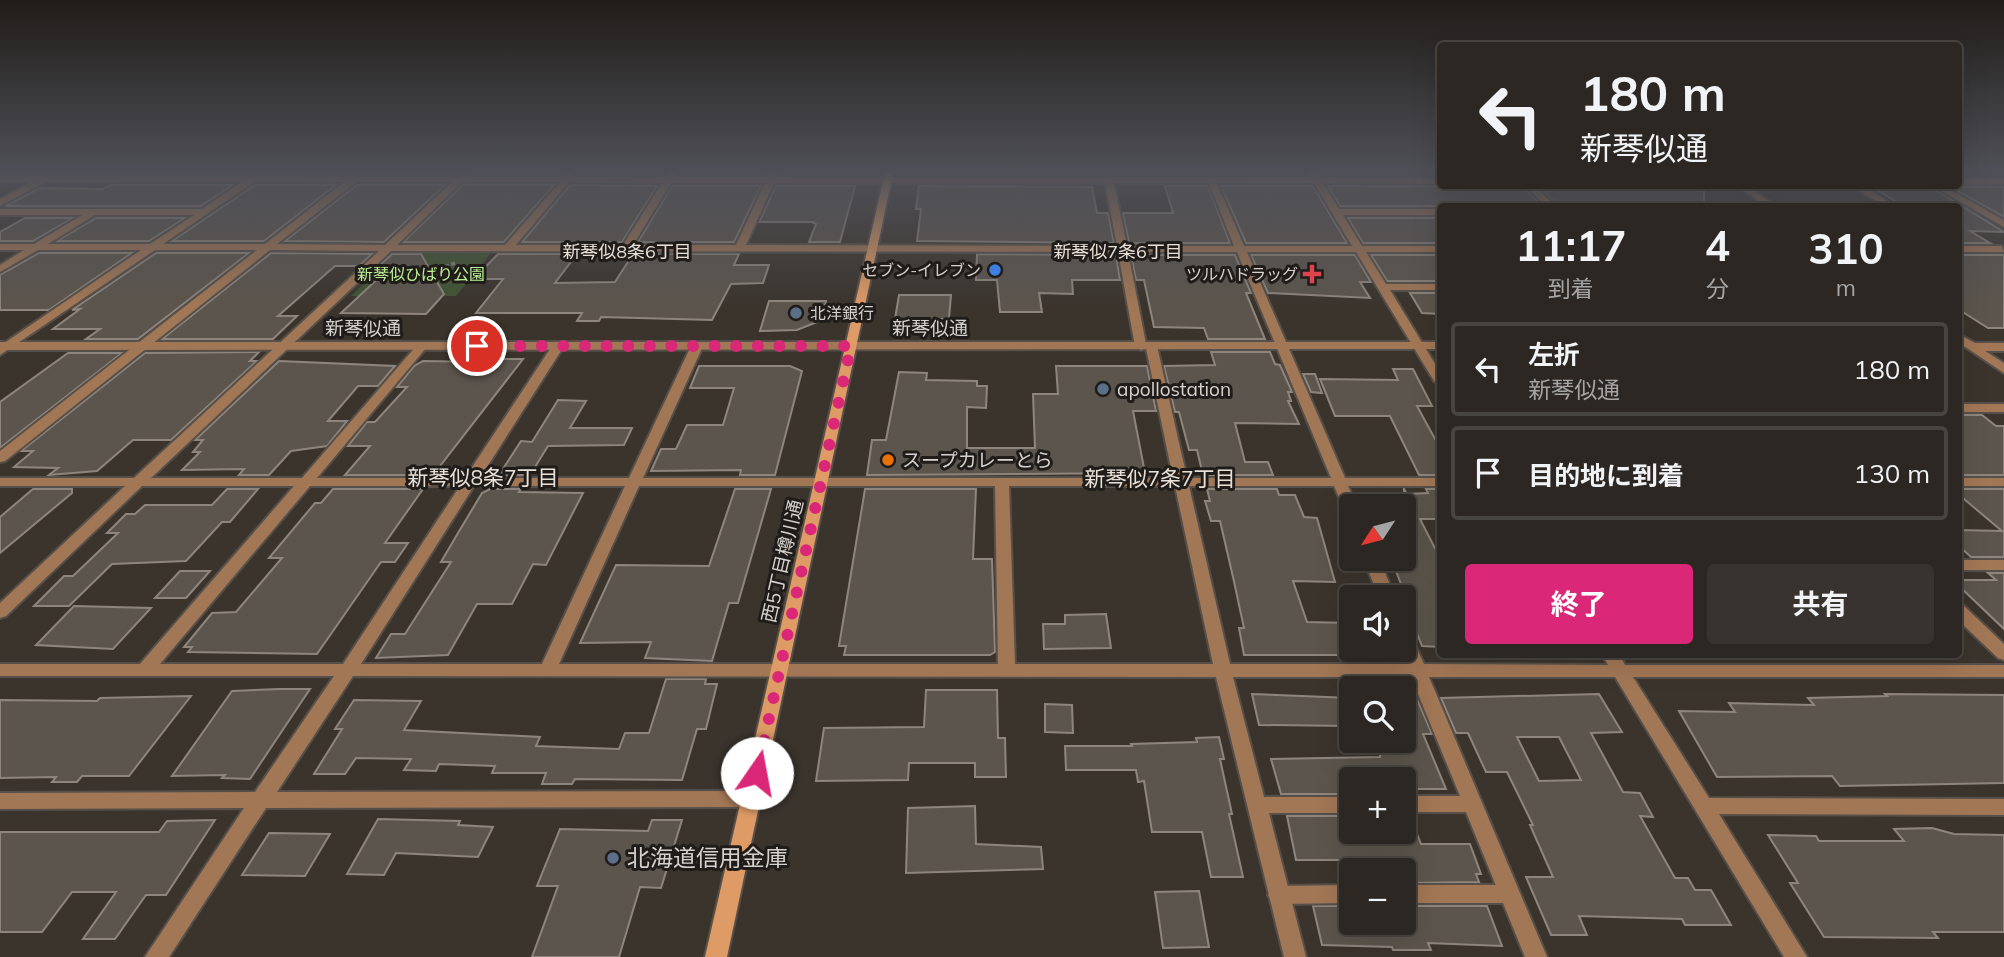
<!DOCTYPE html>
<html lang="ja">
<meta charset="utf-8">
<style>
body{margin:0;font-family:Mulish,"Noto Sans JP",sans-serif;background:#38332f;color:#f1f3f6;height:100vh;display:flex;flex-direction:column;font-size:26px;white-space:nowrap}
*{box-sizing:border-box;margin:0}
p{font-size:23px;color:#a6a5a5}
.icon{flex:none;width:38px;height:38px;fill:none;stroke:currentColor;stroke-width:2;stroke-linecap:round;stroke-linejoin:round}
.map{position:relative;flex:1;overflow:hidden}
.details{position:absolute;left:1437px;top:203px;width:525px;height:455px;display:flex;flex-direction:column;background:#2c2722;border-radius:7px;box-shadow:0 7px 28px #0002,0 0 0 2px #484440}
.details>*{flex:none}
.top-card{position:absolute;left:1437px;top:42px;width:525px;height:147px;border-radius:7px;box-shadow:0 7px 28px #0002,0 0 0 2px #484440;background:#2c2722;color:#f1f3f6;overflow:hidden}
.needle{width:46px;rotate:234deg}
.fabs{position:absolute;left:1339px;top:494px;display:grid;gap:14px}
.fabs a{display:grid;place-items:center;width:77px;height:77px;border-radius:7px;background:#2c2722;box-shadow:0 7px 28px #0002,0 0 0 2px #484440;font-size:35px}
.pin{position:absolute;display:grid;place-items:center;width:60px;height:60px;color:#fff;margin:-30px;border:4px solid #fff;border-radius:50%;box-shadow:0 2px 7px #0007}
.me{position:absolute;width:77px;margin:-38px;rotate:12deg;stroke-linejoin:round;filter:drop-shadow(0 0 5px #0008)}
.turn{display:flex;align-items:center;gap:24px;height:147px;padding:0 28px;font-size:32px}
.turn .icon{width:91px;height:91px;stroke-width:2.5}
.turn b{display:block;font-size:49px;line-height:60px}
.eta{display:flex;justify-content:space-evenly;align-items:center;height:119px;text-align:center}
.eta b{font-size:42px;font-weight:700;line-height:49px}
.primary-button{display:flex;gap:14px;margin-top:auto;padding:14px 28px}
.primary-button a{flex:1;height:80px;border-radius:7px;background:#db2777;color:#fff;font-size:28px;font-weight:700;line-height:80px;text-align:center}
.primary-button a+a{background:#38332f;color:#f1f3f6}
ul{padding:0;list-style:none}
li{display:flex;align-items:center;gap:21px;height:94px;margin:0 14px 10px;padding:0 14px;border:4px solid #484440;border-radius:7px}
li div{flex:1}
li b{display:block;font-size:26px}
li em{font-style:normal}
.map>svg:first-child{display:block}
.green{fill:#405432}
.building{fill:#5c554d;stroke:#8e867e;stroke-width:2;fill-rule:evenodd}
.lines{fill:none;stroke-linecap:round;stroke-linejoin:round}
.service-casing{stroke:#57504a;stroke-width:4}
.minor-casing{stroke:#57504a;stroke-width:4}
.tertiary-casing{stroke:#57504a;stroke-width:4}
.secondary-casing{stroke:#57504a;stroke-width:4}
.path{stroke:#86807a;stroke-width:3.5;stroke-dasharray:5 2.5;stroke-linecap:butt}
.service{fill:#a27756;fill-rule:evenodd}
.minor{fill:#a27756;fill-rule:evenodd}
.tertiary{fill:#a27756;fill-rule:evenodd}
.secondary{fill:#df9b65;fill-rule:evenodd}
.route{stroke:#db2777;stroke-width:12;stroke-dasharray:0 21.6}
.shop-dot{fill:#3f7fe0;stroke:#1f1c19;stroke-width:2.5}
.health-dot{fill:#e0444e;stroke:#1f1c19;stroke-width:2.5}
.service-dot{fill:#5c6f8a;stroke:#1f1c19;stroke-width:2.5}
.food-dot{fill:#e8710a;stroke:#1f1c19;stroke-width:2.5}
.labels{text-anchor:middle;stroke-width:6;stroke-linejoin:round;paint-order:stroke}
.far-poi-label{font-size:16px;fill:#d6d1cd;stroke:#1f1c19;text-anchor:end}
.far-park-label{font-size:16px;fill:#bbf096;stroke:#1f1c19}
.far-neighbourhood-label{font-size:18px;fill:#e8dfd6;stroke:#1f1c19}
.street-label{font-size:19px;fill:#d6d1cd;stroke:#1f1c19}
.poi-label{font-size:19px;fill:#d6d1cd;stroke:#1f1c19;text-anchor:start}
.neighbourhood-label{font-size:21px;fill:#e8dfd6;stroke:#1f1c19}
.near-poi-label{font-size:23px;fill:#d6d1cd;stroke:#1f1c19;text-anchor:start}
</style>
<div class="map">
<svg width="2004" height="957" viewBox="0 0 2004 957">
<rect width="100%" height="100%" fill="#3b342d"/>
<!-- green -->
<path class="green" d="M403,252L491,253L456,296H351L394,254Z"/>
<!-- building -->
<path class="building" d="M130,173H459L457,174Z
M110,185H233L201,206H5L40,188L103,189Z
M255,185H336L264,241H172Z
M357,185H445L384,242L285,241Z
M463,185H554L504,242H403Z
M570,185L657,186L622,242H522Z
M672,186H761L734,242H638Z
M776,186H855L840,242H809L816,224L812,222H759Z
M919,186L1092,187L1097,213H1108L1114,243L917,241L921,209H916Z
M1165,186H1208L1230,243H1129L1123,213H1173Z
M1221,186H1313L1347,243H1246Z
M1328,186H1522L1543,206H1340Z
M1538,186L1644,189L1640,186H1675L1680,189H1704V206H1558Z
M1872,187H1931L2004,232L1970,231L1990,243H1958V206L1902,205Z
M1951,187H2004V217Z
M25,218H73L33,241H0V232Z
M96,218H185L149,241H57Z
M1348,218H1440V243H1363Z
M39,253H132L49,310H0V275Z
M156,253H249L138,339H86L100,329H53L80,309L72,310Z
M271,253L372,254L359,266H335L278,316H297L273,339H162Z
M392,254H421L444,294L426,314L341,313L386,271H379L384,266H379Z
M498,254H577L555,283L615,282L633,254H739L734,265H769L763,283L731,284L712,320L601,317L599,321H577L582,313H476L503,279H474Z
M977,254L1116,255L1120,280H1072L1073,294L1039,293L1042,312H1000L997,280H976Z
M1131,255H1235L1251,293H1246L1265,339H1208L1204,328L1154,327L1144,280H1136Z
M1251,255H1355L1371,282H1360L1370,298L1268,293Z
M1371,255H1440V281H1387Z
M1958,255H2004V328H1988L1958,309Z
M1410,293H1440V314L1422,313Z
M899,295H951L949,319H895Z
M769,301H826L822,320L797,330L760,331Z
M259,352L250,361H257L171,440H133L97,471L49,475L58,468L14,467L33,451H21L145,353Z
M1211,352H1270L1275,364L1280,365L1292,392H1288L1291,401H1288L1299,424L1235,423L1245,462H1268L1273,475H1203L1197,450H1189L1179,412H1175L1164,366L1215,365Z
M68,353H122L0,448V402Z
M482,359H523L433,475H345L370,446H348L367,422H375L407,387H397L414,366L423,361L480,362Z
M279,361L395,366L378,386H358L328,421H347L327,446L291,451L269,475H239L244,469L182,470L200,452H193L203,440H195Z
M699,366H790L802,371L775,475H740L741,470L651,471L661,449H676L687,425H723L734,388H690Z
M1056,366H1147L1156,411H1133L1145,473L867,475L872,440H886L899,372L927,373L926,380L977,381V386H987L986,408L967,407V448H1035L1033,394H1058Z
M1393,369H1413L1432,406H1417L1440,448V475H1419L1390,416H1335L1320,379L1398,380Z
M1303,374H1315L1322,393L1311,392Z
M558,400L586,401L570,428H632L624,445L548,446L530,475H499L521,441L532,442Z
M1958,415H1982L1996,426H2004V475H1958Z
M33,489H72V493L0,553V517Z
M227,489H258L230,522H222L186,561L112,564L69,606H34L64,576H73L118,533H107L126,514H135L145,505H212Z
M333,489H423L385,543H408L395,562H381L317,654L188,652L192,647H184L212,613L236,612L282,558H269L315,503H321Z
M490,489H521L519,492L583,493L546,565L533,564L512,604H477L448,655L376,658L391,634H405L451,562H441L458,533L482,493Z
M735,489H771L738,603H729L712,661L645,658L651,642L580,643L616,565L709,566Z
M865,489H976L973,559H992L995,652L990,655H844L846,646H839Z
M1207,489H1277L1279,495H1295L1304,517L1317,518L1335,582L1293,581L1307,622L1351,623V655H1244L1239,628H1244L1233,577L1220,521H1211L1205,501H1210Z
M1404,489L1407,494L1428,493L1426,489H1440V519H1420L1440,558V647L1422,646L1412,621H1416L1393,564H1412L1404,545Z
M1958,489H2004V557H1971L1958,545V530L2002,531L1958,494Z
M180,571H210L186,598H155Z
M1988,573H2004V629L1958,585V580H1996Z
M74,606L151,608L113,649L36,645Z
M1106,614L1111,648L1044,649L1043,624H1065V615Z
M666,679H706L705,684H717L706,729H697L682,780L575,779L572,784H542L546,773H492L495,766L439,764L436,771L404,770L411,759L356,758L345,774H314L342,729H335L354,700L421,701L404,730L540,737L536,746L619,749L625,733H649Z
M279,689H310L250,779L222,778L225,775L172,776L232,691Z
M926,690H997L998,738H1005L1006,777H975V763H909L908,780L816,781L824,728L924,727Z
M1404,690L1407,699H1417L1432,734H1423L1446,789H1413L1407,776H1351V794H1281L1271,759L1380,757V743H1404Z
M1252,694L1351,698V726L1259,725Z
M1599,694L1622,732L1591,733L1623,792L1640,793L1653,817L1640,816L1675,878H1688L1695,890H1711L1731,925H1685L1682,919L1579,916L1587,935H1551L1526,877H1553L1530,825H1533L1507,772H1486L1468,733H1456L1441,698ZM1517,737H1559L1581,780L1539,781Z
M1885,694L2004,695V783L1840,786L1832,776L1717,777L1679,711L1735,712L1729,703L1814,705L1808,698L1887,696Z
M191,696L129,776H82L77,782H52L56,777L0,778V700L97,701L100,698Z
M1045,704L1072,705L1073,733L1045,732Z
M1219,737L1224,759H1220L1232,814H1229L1243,877H1211L1202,832H1152L1144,781L1138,782L1136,770H1066L1065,746H1132L1131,744L1197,742L1196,738Z
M975,806L976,844L1041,847L1043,869L906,873L908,808Z
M1287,816H1351V831H1364L1366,836L1417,834L1421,844H1470L1481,874H1476L1479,882L1404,883V870H1397L1393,860H1296Z
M378,819L460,821L458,825L493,827L478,857L396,853L384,875L347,874Z
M215,820L166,895H146L115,939H83L116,892H72L42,932H0V832H159L167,821Z
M652,820H682L661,888L640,887L619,957H532L558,886H537L560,829L648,831Z
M1932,828L1954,834L2004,835V932H1933L1938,938L1824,937L1790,883H1798L1768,835L1816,836L1819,841H1904L1894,829Z
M269,833L330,834L305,876L242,875Z
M1199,891L1209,947L1163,948L1155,892Z
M1404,906H1487L1502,946L1428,943L1431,950H1393L1392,947L1322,945L1313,906H1351V922H1404Z"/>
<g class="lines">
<defs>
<path id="service" d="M1351,885V903L1279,904L1272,902L1268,895L1272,888L1279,886Z
M1404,885H1508L1515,887L1519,894L1515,901L1508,903H1404Z"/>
<path id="minor" d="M668,173H676L674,177H767L769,173H777L776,177L1311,178L1309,173H1317L1320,178H1440V184L1323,183L1339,209H1440V215H1343L1362,246H1440V252H1366L1386,284H1440V290H1390L1440,372V385L1434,381L1356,252H1247L1345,478H1440V486H1348L1357,506H1351V513L1344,509L1334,486H1189L1230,664H1406L1400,649H1404V632L1410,634L1424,664L1608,665L1602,654H1619L1625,665H2004V677H1633L1709,798L2004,799V815L1719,814L1807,957H1784L1615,677H1429L1547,957H1525L1466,812H1404V796H1460L1411,677H1233L1264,797H1351V813H1269L1306,957H1284L1216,677L353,676L277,792L751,791L758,793L761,799L758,805L751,807L266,808L169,957H145L244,808L0,809V793L255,792L334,676H0V664H140L294,486H142L6,616L0,618V603L125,486H0V478H134L379,251L270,250L5,461L0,462V451L257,250H155L0,355V346L141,250H38L0,272V265L24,250H0V244H34L82,215H0V209H202L242,182H45L0,206V199L32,182H0V176L458,177L463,174L467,177H564L569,174L573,177H666ZM254,182H344L265,244H163ZM356,182H452L385,245L277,244ZM462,182H560L505,245H397ZM569,182L662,183L623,245H516ZM671,183H765L736,245H633ZM774,183H1105L1117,246L746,245ZM1114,183H1209L1234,246H1127ZM1217,183H1314L1352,246H1244ZM95,215H194L150,244H48ZM391,251L1118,252L1135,346L1141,350L1146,348L1173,478H643L703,346L697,342L691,346L629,478H480L564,346L558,342L552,346L465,478H317L426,348L428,346L422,342L418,344L302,478H151ZM1128,252H1237L1331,478H1187L1157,346L1151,342L1146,344ZM310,486H460L343,664H160ZM474,486H625L542,664H361ZM639,486H995L998,664H559ZM1009,486H1175L1213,664H1015Z
M1958,178H2004V184H1958Z
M1525,186H1534L1556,206H1546Z
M1852,186H1862L1895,206H1884Z
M1933,186H1943L2004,220V227Z
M1958,246H2002L2004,252H1958Z
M1958,404H2004V412H1958Z
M1958,478H2004V486H1958Z
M1363,558H1379L1395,597H1379Z
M1958,560H2004V570H1958Z
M1958,605L1964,606L2004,644V660L1998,658L1958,620Z"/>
<path id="tertiary" d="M1737,186H1746L1776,206H1766Z
M1958,334L1975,343H2004V351H1985L2004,363V373L1958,342Z
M0,342H1440V349L0,350Z"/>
<path id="secondary" d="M885,173H893L727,957H705Z"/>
</defs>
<!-- service casing -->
<use href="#service" class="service-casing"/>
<!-- minor casing -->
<use href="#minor" class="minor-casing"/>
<!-- tertiary casing -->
<use href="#tertiary" class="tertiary-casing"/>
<!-- secondary casing -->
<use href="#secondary" class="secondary-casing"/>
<!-- path -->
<path class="path" d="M385,272L434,271L455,263"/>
<!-- service -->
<use href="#service" class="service"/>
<!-- minor -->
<use href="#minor" class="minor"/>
<!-- tertiary -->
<use href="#tertiary" class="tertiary"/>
<!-- secondary -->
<use href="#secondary" class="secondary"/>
</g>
<!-- sky -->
<linearGradient id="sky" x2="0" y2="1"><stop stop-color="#201d19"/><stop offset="0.56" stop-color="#4f5057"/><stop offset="1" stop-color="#4f5057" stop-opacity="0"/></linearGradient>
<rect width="2004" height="307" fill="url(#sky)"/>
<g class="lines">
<!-- route -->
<path class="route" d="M477,346H851L757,773"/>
</g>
<!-- markers -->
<circle class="shop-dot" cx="995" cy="270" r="7"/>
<path class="health-dot" d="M1308.5 263.5h7v7h7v7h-7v7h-7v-7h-7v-7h7z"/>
<g class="service-dot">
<circle cx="796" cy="313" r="7"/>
<circle cx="1103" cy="389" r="7"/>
<circle cx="613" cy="858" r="7"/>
</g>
<circle class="food-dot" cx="888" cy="460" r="7"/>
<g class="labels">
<!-- far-poi labels -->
<g class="far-poi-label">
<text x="981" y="276">セブン-イレブン</text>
<text x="1298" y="280">ツルハドラッグ</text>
<text x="810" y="319" text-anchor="start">北洋銀行</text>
</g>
<!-- far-park labels -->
<g class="far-park-label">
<text x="421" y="280">新琴似ひばり公園</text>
</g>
<!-- far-neighbourhood labels -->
<g class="far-neighbourhood-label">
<text x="627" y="258">新琴似8条6丁目</text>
<text x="1118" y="258">新琴似7条6丁目</text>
</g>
<!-- street labels -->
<g class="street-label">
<text x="363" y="335">新琴似通</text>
<text x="930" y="335">新琴似通</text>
<text transform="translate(782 561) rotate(-77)" y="7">西5丁目樽川通</text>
</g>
<!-- poi labels -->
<g class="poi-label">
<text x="1117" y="396">apollostation</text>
<text x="902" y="467">スープカレーとら</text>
</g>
<!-- neighbourhood labels -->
<g class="neighbourhood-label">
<text x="483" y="485">新琴似8条7丁目</text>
<text x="1160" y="486">新琴似7条7丁目</text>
</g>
<!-- near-poi labels -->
<g class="near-poi-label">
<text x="627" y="866">北海道信用金庫</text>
</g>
</g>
</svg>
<div class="fabs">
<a><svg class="needle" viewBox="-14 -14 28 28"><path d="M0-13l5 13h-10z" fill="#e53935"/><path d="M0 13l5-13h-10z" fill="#a6a5a5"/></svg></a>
<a><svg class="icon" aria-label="sound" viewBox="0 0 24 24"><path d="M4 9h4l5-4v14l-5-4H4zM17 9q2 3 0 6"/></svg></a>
<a><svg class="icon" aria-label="search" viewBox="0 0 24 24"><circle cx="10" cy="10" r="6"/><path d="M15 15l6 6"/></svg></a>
<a>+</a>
<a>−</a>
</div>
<div class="pin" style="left:477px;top:346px;background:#d93025"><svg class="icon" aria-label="arrive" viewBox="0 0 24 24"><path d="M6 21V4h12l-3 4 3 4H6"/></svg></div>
<svg class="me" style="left:757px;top:773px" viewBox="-20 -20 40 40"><circle r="19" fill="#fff"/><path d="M0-13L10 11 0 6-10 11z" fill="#db2777"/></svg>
<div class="top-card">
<div class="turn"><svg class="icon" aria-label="left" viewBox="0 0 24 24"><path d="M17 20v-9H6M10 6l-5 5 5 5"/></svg><div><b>180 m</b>新琴似通</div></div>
</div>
<section class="details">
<div class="eta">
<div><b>11:17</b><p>到着</p></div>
<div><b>4</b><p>分</p></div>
<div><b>310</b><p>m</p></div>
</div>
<ul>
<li><svg class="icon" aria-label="left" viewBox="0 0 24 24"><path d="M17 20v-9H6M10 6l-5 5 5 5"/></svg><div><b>左折</b><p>新琴似通</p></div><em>180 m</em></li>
<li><svg class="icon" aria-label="arrive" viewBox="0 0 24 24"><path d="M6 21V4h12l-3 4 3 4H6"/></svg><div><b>目的地に到着</b></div><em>130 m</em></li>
</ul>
<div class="primary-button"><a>終了</a><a>共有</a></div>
</section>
</div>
